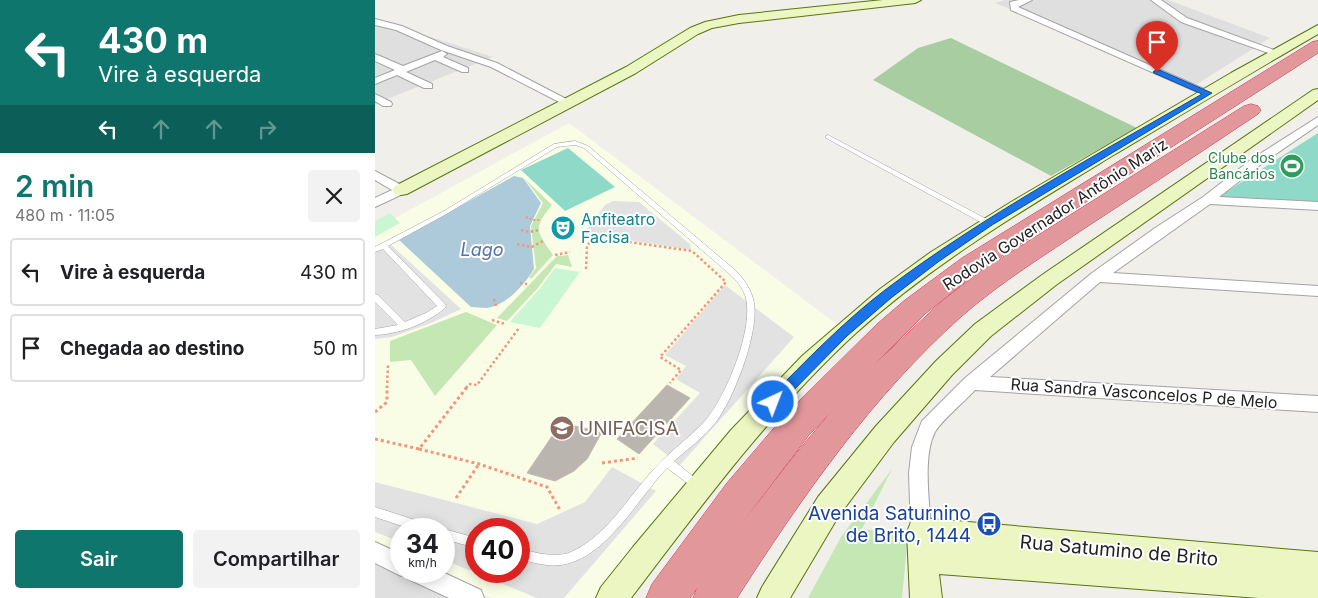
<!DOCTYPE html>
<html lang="pt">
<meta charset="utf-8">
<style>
body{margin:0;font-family:Inter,sans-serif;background:#f2f2f2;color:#202124;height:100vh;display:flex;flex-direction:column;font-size:19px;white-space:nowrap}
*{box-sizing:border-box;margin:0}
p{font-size:16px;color:#757577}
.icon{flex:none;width:28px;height:28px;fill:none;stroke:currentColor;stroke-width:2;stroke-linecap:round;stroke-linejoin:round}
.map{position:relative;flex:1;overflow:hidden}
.sheet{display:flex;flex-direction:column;background:#fff;width:375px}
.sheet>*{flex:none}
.guide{background:#0f766e;color:#fff;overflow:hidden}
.speed{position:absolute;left:15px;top:518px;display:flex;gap:10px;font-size:25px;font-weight:700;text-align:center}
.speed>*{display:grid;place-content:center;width:65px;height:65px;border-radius:50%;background:#fff;box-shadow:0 2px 12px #0003;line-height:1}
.speed small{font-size:12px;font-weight:400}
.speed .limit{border:8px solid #d22;background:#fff;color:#111}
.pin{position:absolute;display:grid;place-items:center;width:42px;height:42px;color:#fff;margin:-51px -21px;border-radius:50% 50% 50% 0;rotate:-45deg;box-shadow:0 0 5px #0007}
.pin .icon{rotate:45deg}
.me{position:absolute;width:55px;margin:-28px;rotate:43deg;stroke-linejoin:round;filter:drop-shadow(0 0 4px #0008)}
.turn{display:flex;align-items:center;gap:18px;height:105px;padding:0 15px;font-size:22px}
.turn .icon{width:65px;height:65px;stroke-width:2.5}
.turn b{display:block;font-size:35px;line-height:42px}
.lanes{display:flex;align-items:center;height:48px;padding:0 15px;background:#0003;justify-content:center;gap:25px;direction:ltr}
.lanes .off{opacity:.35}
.round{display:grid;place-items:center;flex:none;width:52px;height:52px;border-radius:5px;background:#f2f2f2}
.headline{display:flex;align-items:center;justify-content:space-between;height:85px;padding:0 15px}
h1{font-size:30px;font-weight:600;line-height:38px;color:#0f766e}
.button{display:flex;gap:10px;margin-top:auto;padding:10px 15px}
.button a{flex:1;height:58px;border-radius:5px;background:#0f766e;color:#fff;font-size:20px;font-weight:600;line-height:58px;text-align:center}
.button a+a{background:#f2f2f2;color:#202124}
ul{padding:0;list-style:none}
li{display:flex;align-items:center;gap:15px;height:68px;margin:0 10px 8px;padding:0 5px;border:2px solid #e0e0e0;border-radius:5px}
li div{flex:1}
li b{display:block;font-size:19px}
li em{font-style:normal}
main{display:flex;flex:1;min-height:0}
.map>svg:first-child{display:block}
.residential{fill:#dfdfdf}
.education{fill:#fafde6;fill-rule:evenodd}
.grass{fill:#c5e7b4}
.forest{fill:#a8cda1}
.park{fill:#cbf6d4}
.pitch{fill:#8ed9c7}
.parking{fill:#e2e2e2;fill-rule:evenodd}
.water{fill:#adcadb}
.building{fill:#bab6af;stroke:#c2b9ac}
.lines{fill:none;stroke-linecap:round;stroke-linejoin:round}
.lane-casing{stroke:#a3a3a3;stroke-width:1}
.street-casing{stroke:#a3a3a3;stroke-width:2}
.secondary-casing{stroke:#5a740e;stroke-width:2}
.highway-casing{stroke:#cf3655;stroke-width:1}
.path-far2{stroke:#f0977b;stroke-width:2;stroke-dasharray:2 2;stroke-linecap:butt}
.path-far1{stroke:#f0977b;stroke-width:2.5;stroke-dasharray:2.5 2.5;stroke-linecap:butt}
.path{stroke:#f0977b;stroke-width:3;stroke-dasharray:3 3;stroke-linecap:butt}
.lane{fill:#fff;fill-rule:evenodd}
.street{fill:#fff;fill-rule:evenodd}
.secondary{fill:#ecf6c2;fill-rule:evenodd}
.highway{fill:#e2979b;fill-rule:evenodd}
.route{fill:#1a73e8;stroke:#114b97}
.labels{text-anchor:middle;stroke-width:4;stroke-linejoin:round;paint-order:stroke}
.far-leisure-label{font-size:14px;fill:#27864d;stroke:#fff;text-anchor:end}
.street-label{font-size:16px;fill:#222;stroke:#fff}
.culture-label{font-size:16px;fill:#0d838f;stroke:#fff;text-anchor:start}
.water-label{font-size:18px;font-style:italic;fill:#5473ab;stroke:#fff}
.near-education-label{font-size:19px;fill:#785e54;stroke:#fff;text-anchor:start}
.near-transit-label{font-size:19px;fill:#164399;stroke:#fff;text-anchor:end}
.near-street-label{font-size:19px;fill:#222;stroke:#fff}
</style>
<main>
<section class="sheet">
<div class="guide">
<div class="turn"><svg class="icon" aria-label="left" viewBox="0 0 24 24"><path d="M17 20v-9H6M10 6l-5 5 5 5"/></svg><div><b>430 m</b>Vire à esquerda</div></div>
<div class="lanes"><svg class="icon" aria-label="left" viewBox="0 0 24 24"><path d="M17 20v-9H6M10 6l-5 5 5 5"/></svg><svg class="icon off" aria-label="ahead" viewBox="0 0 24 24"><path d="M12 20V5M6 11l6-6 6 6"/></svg><svg class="icon off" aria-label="ahead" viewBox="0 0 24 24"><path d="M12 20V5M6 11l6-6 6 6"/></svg><svg class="icon off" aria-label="right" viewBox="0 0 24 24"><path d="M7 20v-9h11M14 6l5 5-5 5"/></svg></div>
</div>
<div class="headline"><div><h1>2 min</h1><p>480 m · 11:05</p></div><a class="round"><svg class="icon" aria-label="close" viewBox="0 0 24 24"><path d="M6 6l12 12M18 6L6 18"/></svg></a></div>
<ul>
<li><svg class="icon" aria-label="left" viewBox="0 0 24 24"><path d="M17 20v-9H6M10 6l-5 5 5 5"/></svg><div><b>Vire à esquerda</b></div><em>430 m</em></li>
<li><svg class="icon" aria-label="arrive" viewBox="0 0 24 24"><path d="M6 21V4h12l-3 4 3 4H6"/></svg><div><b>Chegada ao destino</b></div><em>50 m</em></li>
</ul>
<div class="button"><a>Sair</a><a>Compartilhar</a></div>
</section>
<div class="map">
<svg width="943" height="598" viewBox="0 0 943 598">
<rect width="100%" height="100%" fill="#f1efe9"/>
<!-- residential -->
<path class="residential" d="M630,0H793L895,38L819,86L620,3Z
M6,21L118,57L0,104V22Z
M0,548L26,560V571L106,598H0Z"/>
<!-- education -->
<path class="education" d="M194,123L464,326L223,598H117L59,571H69V529H26V556L0,544V229ZM101,529H144V571H101Z"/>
<!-- grass -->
<path class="grass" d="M149,178L177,205C157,229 162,231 178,255L156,279L154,277L161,268L156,226L168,203Z
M193,255L197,267L181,264L163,288L132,321L122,318L182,256Z
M91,312L122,325L60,396L36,360L15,362V341Z
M517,469L487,529L533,535L527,598H433L466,537Z"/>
<!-- forest -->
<path class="forest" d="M576,38L762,128L676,176L498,80L543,48Z"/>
<!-- park -->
<path class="park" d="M15,213L25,223L0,237V221Z
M180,268L205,272L165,328L135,322L166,287Z"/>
<!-- pitch -->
<path class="pitch" d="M943,133V204L840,199Z
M193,148L240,187L190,211L146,170Z"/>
<!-- parking -->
<path class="parking" d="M238,201L264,202L315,244L316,250L209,233L230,205Z
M13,242L86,309L56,323L17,337L0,339V249Z
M350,285L419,337L305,465L278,444L325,393L301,379L311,366L290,355Z
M237,467L281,491L189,598H162L69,560V529H26V542L0,532V482L162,524L210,502ZM101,529H144V571H101Z"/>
<!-- water -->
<path class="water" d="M139,176L148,178L166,203L155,226L159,269C149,285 132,305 112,308C107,308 101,307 96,307L24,240Z"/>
<!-- building -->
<path class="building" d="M292,385L315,398L264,454L242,439Z
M186,423L227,432L212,459L199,471L180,481L152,473Z"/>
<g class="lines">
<defs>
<path id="lane" d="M453,135L615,221L616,223L615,225H611L451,138V136Z
M200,141L213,146L360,270C369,279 377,290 379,303C384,333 359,398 341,422C329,437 313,449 299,461L325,482L327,485L325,488L322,490L319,488L292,468C263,498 231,559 186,565C172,567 157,562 144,559V549C160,552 179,559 196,552C231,537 254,496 279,469C294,452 313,439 329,422C350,399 381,326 370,295C365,282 354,273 343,264L209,148L200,145L182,147L73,213L13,246L70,304L71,306L70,308C51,324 24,334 0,335V329L23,325L0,302V294L3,295L30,322L51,313L62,306L8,249L0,252V247L69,211L179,144Z
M0,507L52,524L56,525L57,529H36L0,517Z
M69,529L101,538V548L69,539Z"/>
<path id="street" d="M644,0H657L643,7L838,93L833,96L829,95L636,10L635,2Z
M776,0H786L812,18L907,53L905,55H899L806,22Z
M0,19L27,26L72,46L122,63L197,102L196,104H188L116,67L66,50L21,30L0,25Z
M67,51L72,54L68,57L93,68V72H87L60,60L31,72L57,84V88H49L22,75L0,84V78L20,70L0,61V54L28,66Z
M0,94L16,102L17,104L16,106H8L0,101Z
M943,117V125L885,165L844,197L943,202V210L835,204L738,273L943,286V296L725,282L615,377L943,396V412L600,390C590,401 566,421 560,432C547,457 555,504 556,532L553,539L546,542L539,539L536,532L534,473L537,447L547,421L590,378L717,273L780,228L828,197L877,159Z
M0,171L30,187L32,190L30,193L0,207V198L17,190L0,180Z
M0,542L26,554V571H65L106,590L109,598H74L33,579L31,573L26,576L0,563Z"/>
<path id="secondary" d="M508,0H546L540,3L364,23L337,28L323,34L261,73L32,194L26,195L20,194L17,190L20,186L251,67L315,28L330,22L364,15Z
M943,25V34C874,74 806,115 737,156C648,210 559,263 481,333C396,411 326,506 256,598H221L226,587L258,547L356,430L427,356L505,289L556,252L636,202L856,73Z
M943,89V100L681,285L616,336L577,375L519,442L463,517L415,598H382L387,587L443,497L501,426L561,361L600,324L667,275L938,90Z
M546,518L943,552V598H884L564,574L567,598H535L532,532L536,522Z"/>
<path id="highway" d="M943,41V53L605,270L550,314L499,365L567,301L609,269L869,106L876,104L883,106L886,110L883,114C826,152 770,189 713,226C670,255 626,282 587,316C497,396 427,497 362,598H318L322,588L315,598H271L277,584L352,483L410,415L502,324L530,300L587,258L937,42ZM455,413L419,456L367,523L434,435Z"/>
</defs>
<!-- lane casing -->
<use href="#lane" class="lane-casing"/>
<!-- street casing -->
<use href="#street" class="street-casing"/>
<!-- secondary casing -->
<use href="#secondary" class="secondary-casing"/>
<!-- highway casing -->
<use href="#highway" class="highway-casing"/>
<!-- path-far2 -->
<path class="path-far2" d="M151,217L158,220H166"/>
<!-- path-far1 -->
<path class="path-far1" d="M146,230L155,232L164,230
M142,244L157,247L170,240
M180,255L195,252
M211,269L212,246L219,237L317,251L351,282L285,357L306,370L295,383
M145,283L152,284
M119,299L121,306
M117,320L130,324
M12,388L13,365
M91,388L94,384L102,385L144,328"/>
<!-- path -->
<path class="path" d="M0,412L12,402V387
M0,439L44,449L92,387
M44,449L104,464L172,487L185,510
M227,463L263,458
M81,498L104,464"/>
<!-- lane -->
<use href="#lane" class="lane"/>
<!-- street -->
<use href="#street" class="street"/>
<!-- secondary -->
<use href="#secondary" class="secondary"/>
<!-- highway -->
<use href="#highway" class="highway"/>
</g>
<!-- route -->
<path class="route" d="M782,69L837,93L617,225L563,262L516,298L472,336L403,406L398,408L394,406L392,402L394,398C431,361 468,322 510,290C609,215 720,156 827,94L779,73L778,72Z"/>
<!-- icons -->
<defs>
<symbol id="stadium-disc" viewBox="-11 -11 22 22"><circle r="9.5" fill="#2e9e5b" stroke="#fff"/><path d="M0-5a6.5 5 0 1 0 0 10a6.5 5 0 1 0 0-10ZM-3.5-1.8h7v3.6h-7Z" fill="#fff"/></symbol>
<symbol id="theatre-disc" viewBox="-11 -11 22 22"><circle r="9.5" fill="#0f9aa8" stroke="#fff"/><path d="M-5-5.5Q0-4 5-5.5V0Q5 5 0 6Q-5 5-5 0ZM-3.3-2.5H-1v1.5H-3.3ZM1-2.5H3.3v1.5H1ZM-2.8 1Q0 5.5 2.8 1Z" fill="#fff"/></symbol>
<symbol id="university-disc" viewBox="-11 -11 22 22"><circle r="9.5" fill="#8d6e63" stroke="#fff"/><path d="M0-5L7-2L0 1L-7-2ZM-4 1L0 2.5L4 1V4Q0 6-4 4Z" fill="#fff"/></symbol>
<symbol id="bus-disc" viewBox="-11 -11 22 22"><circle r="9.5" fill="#1a4fb4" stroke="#fff"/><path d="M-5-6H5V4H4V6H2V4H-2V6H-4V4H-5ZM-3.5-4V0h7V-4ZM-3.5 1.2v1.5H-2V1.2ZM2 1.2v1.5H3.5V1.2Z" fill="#fff"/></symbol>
</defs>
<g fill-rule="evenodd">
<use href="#stadium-disc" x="903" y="152" width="28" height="28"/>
<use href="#theatre-disc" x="174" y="214" width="28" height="28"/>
<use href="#university-disc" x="173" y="414" width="28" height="28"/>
<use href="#bus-disc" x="600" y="510" width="28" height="28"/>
</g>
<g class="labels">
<!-- far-leisure labels -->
<g class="far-leisure-label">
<text x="900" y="163">Clube dos<tspan x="900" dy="16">Bancários</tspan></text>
</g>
<!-- street labels -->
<g class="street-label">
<text transform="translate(680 214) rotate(-33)" y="6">Rodovia Governador Antônio Mariz</text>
<text transform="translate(769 393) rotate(4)" y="6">Rua Sandra Vasconcelos P de Melo</text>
</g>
<!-- culture labels -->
<g class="culture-label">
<text x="206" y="225">Anfiteatro<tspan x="206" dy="18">Facisa</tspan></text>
</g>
<!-- water labels -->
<g class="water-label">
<text x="107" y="256">Lago</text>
</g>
<!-- near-education labels -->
<g class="near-education-label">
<text x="204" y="435">UNIFACISA</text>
</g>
<!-- near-transit labels -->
<g class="near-transit-label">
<text x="596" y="520">Avenida Saturnino<tspan x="596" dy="22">de Brito, 1444</tspan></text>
</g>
<!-- near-street labels -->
<g class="near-street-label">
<text transform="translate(744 550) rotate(5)" y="7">Rua Satumino de Brito</text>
</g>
</g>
</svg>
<div class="speed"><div>34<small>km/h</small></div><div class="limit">40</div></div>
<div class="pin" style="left:782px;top:72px;background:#d93025"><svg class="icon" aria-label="arrive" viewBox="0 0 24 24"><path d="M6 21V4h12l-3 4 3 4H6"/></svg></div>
<svg class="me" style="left:398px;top:402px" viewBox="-20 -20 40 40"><circle r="17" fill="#1a73e8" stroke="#fff" stroke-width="3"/><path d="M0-11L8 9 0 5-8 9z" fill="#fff"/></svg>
</div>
</main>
